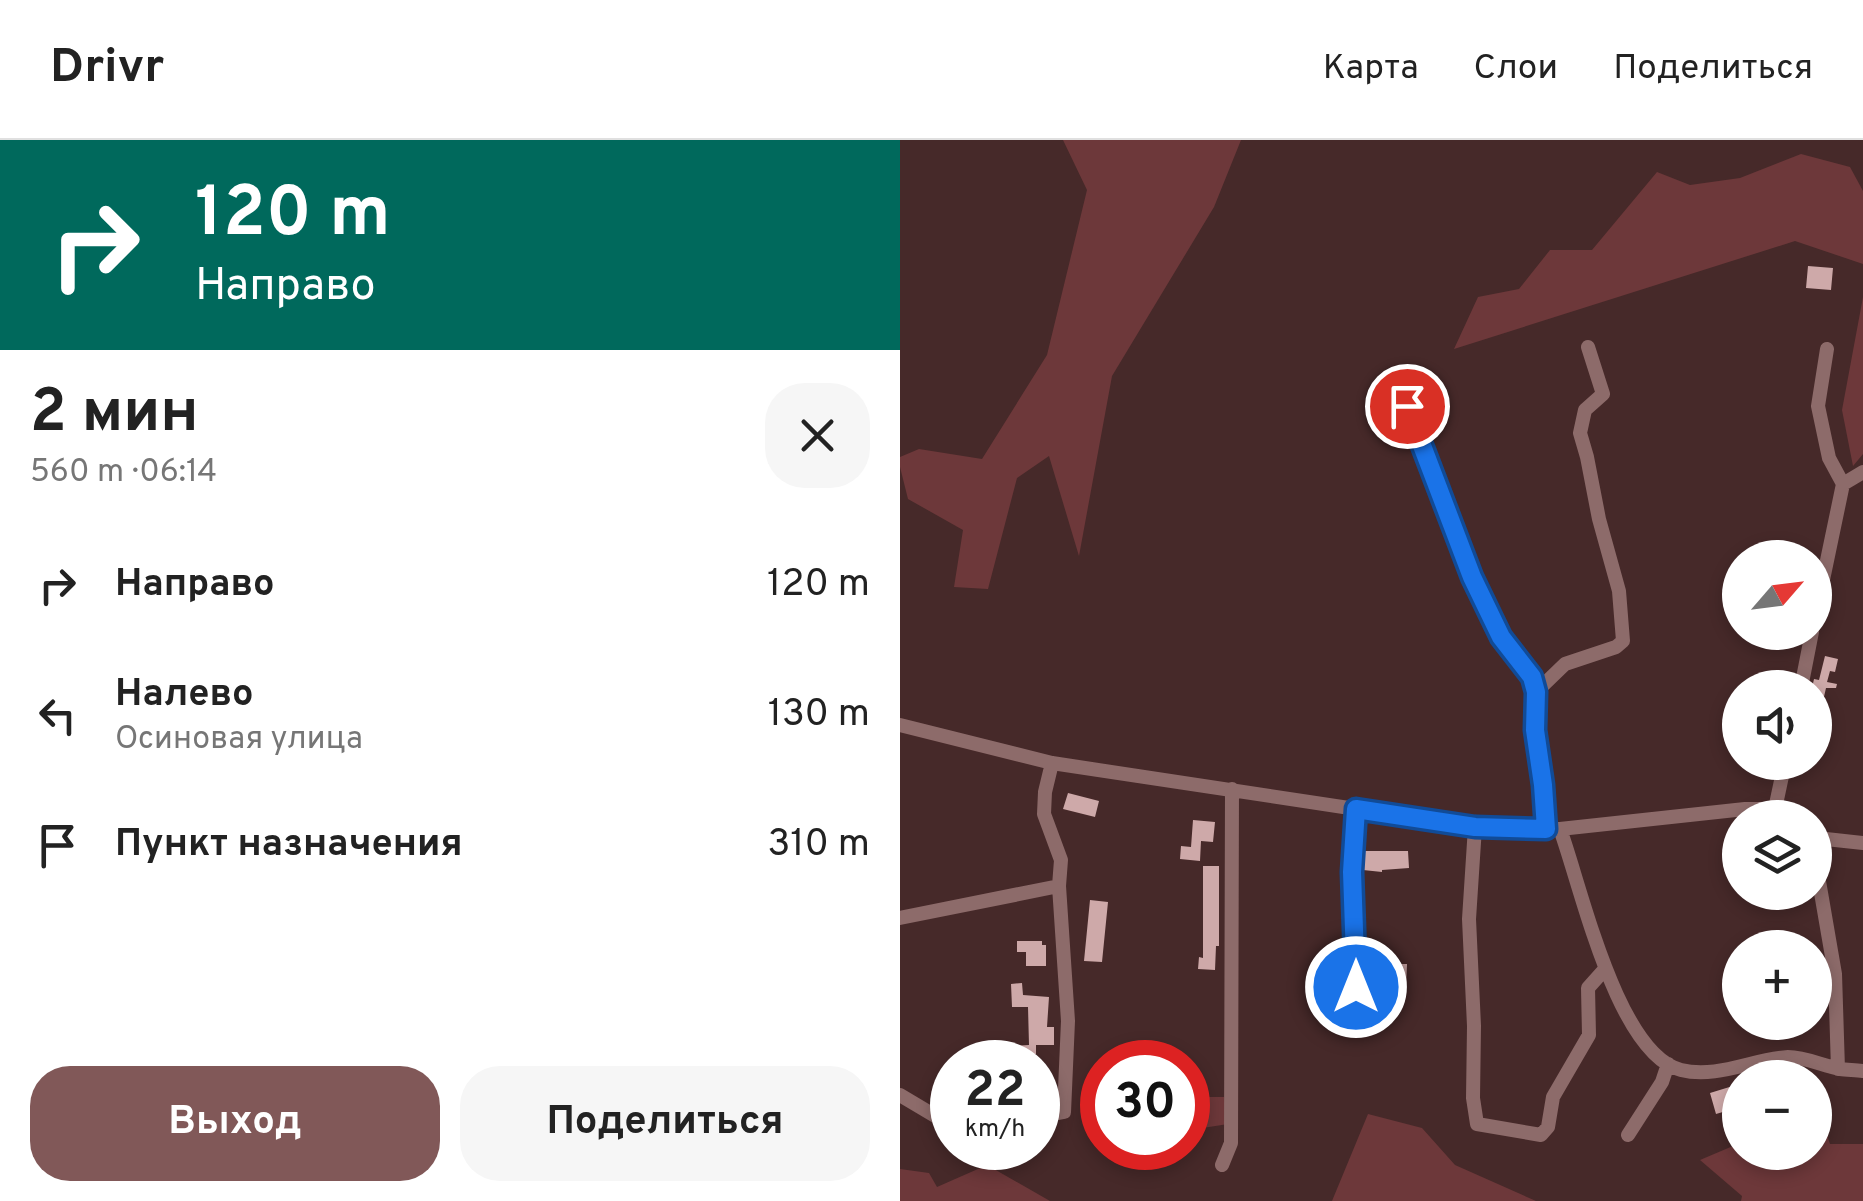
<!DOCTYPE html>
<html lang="ru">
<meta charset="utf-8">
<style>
body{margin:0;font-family:Overpass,sans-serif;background:#f6f6f6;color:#222;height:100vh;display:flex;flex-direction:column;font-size:38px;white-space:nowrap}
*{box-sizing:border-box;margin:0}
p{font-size:32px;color:#767676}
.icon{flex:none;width:55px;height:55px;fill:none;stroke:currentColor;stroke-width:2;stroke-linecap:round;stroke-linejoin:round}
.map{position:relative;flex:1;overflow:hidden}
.drawer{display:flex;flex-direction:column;background:#fff;width:900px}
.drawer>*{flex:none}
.top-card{background:#00695c;color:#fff;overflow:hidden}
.needle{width:65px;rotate:62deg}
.controls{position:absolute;left:822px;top:400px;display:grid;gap:20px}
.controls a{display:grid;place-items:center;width:110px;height:110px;border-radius:50%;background:#fff;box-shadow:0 5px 15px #0003;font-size:50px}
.speed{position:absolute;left:30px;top:900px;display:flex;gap:20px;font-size:50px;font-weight:700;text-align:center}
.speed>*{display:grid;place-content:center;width:130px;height:130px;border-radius:50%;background:#fff;box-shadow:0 5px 15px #0003;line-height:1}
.speed small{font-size:25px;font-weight:400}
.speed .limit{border:15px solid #d22;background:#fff;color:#111}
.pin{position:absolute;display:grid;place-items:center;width:85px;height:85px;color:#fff;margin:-42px;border:5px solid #fff;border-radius:50%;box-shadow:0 2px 10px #0007}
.me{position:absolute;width:110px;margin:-55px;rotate:0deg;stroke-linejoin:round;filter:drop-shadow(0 0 8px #0008)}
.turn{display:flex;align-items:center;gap:35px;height:210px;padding:0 30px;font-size:45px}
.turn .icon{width:130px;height:130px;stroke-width:2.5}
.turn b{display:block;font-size:70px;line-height:85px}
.round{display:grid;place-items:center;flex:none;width:105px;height:105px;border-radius:40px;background:#f6f6f6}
.summary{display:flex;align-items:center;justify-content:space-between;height:170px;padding:0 30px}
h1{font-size:60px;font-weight:700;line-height:75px}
.action{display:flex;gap:20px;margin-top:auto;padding:20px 30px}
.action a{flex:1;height:115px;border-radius:40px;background:#815858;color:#fff;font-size:40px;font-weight:700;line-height:115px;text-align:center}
.action a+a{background:#f6f6f6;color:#222}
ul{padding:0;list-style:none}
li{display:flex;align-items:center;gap:30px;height:130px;padding:0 30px}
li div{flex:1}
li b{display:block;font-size:38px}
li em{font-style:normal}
header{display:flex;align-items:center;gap:60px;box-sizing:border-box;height:140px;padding:0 50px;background:#fff;border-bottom:2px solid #e0e0e0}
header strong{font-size:48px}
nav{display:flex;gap:55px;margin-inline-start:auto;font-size:35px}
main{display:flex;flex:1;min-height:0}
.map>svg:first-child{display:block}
.green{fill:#6d383a}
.building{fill:#cea9a9}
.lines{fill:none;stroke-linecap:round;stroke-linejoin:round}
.minor{stroke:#8d6b6a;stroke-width:14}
.route-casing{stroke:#114b97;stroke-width:25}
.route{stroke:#1a73e8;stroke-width:18}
</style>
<header>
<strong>Drivr</strong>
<nav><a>Карта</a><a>Слои</a><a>Поделиться</a></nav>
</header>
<main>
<section class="drawer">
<div class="top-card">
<div class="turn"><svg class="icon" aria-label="right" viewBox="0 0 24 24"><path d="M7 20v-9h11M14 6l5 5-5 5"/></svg><div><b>120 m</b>Направо</div></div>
</div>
<div class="summary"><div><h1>2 мин</h1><p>560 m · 06:14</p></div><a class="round"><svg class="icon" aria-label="close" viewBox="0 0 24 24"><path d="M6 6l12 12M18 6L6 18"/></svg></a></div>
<ul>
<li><svg class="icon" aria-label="right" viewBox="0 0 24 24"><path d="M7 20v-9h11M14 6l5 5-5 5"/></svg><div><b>Направо</b></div><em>120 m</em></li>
<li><svg class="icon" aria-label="left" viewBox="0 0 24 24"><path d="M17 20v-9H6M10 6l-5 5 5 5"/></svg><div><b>Налево</b><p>Осиновая улица</p></div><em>130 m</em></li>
<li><svg class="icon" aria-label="arrive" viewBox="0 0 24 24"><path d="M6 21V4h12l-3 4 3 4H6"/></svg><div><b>Пункт назначения</b></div><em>310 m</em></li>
</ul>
<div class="action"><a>Выход</a><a>Поделиться</a></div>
</section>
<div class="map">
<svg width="963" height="1061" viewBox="0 0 963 1061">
<rect width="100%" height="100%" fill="#462929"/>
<!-- green -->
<path class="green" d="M163,0H341L314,67L212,236L179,416L149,316L117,338L88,449L54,447L63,390L8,359L0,327V317L19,309L82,319L147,215L187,50Z
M901,14L950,27L963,51V124L895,101L554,209L578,157L619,149L650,110H692L757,32L790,45L840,38Z
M963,157V314L953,326L942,270Z
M288,957H324L328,984L290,990L288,986Z
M915,960L930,1004H963V1061H841L842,1056L800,1020L840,1003V1012H915Z
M468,974L522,988L555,1025L636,1061H432Z
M87,1025L150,1061H0V1029L29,1033L37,1047Z"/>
<!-- building -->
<path class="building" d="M908,126L933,128L931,150L906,148Z
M925,516L938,519L935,532L930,531L927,542L937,544L936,548H926L923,561L915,559V548H912L914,539L919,540Z
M168,653L199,661L195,677L163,669Z
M293,680L315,682L313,702L301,701L300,721L280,719L281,706L291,707Z
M464,711H508L509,728L482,730V732L463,730Z
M303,726H319V806H316L315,830L298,829L299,817L303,818Z
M190,760L208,762L202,822L184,821Z
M117,801H142V805H146V826H126V812H117Z
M481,824H507L506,849H494L493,878L477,877Z
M122,843L123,855L149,857L147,887H154V905H136V914L112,915V906L129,905L128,867H112L111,844Z
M836,945L840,967L816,974L810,953Z"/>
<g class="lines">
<!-- minor -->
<path class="minor" d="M507,266L572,437L601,497L632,537L636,552L635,589L643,645L646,689
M943,344L963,332
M915,478L943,344L929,318L918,266L927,209
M901,548L912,492
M636,552L665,524L716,507L723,501L719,451L699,379L687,317L680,293L685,270L703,254L688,207
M0,585L152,623L575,687L660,689L845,669H875L885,678
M875,669L885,622
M575,687L569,779L574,886L573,958L577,984L641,995L648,987L653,957L689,895L688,848L705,829
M660,689C681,746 717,914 781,930C817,939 853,919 888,917C906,917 923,926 940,929C947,930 955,930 963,931
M915,701L926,699L963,703
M915,718L935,834L938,929
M0,778L159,746
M456,887V808L452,731L456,669
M0,955L52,986
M138,977L164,972L168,881L159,746L161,720L144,674L145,652L152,623
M728,995L762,942L768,924
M322,1025L331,1003L332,649"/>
</g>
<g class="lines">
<defs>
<path id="route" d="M456,847L452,732L456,669L575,687L646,689L643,645L635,590L636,552L632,537L601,497L572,437L507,266"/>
</defs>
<!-- route casing -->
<use href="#route" class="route-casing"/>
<!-- route -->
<use href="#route" class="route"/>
</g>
</svg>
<div class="controls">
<a><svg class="needle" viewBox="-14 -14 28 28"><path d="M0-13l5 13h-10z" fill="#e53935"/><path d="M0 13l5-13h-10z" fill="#767676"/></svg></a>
<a><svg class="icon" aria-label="sound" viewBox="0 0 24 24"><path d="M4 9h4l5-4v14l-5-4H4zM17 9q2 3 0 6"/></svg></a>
<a><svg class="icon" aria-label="layers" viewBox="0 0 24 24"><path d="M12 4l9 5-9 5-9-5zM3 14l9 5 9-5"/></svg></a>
<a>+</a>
<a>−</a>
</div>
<div class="speed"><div>22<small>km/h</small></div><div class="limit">30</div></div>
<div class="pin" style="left:507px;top:266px;background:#d93025"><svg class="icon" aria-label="arrive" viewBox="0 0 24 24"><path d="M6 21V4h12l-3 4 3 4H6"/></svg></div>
<svg class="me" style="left:456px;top:847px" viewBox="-20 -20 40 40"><circle r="17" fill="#1a73e8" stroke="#fff" stroke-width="3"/><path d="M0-11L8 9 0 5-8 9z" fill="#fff"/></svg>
</div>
</main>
